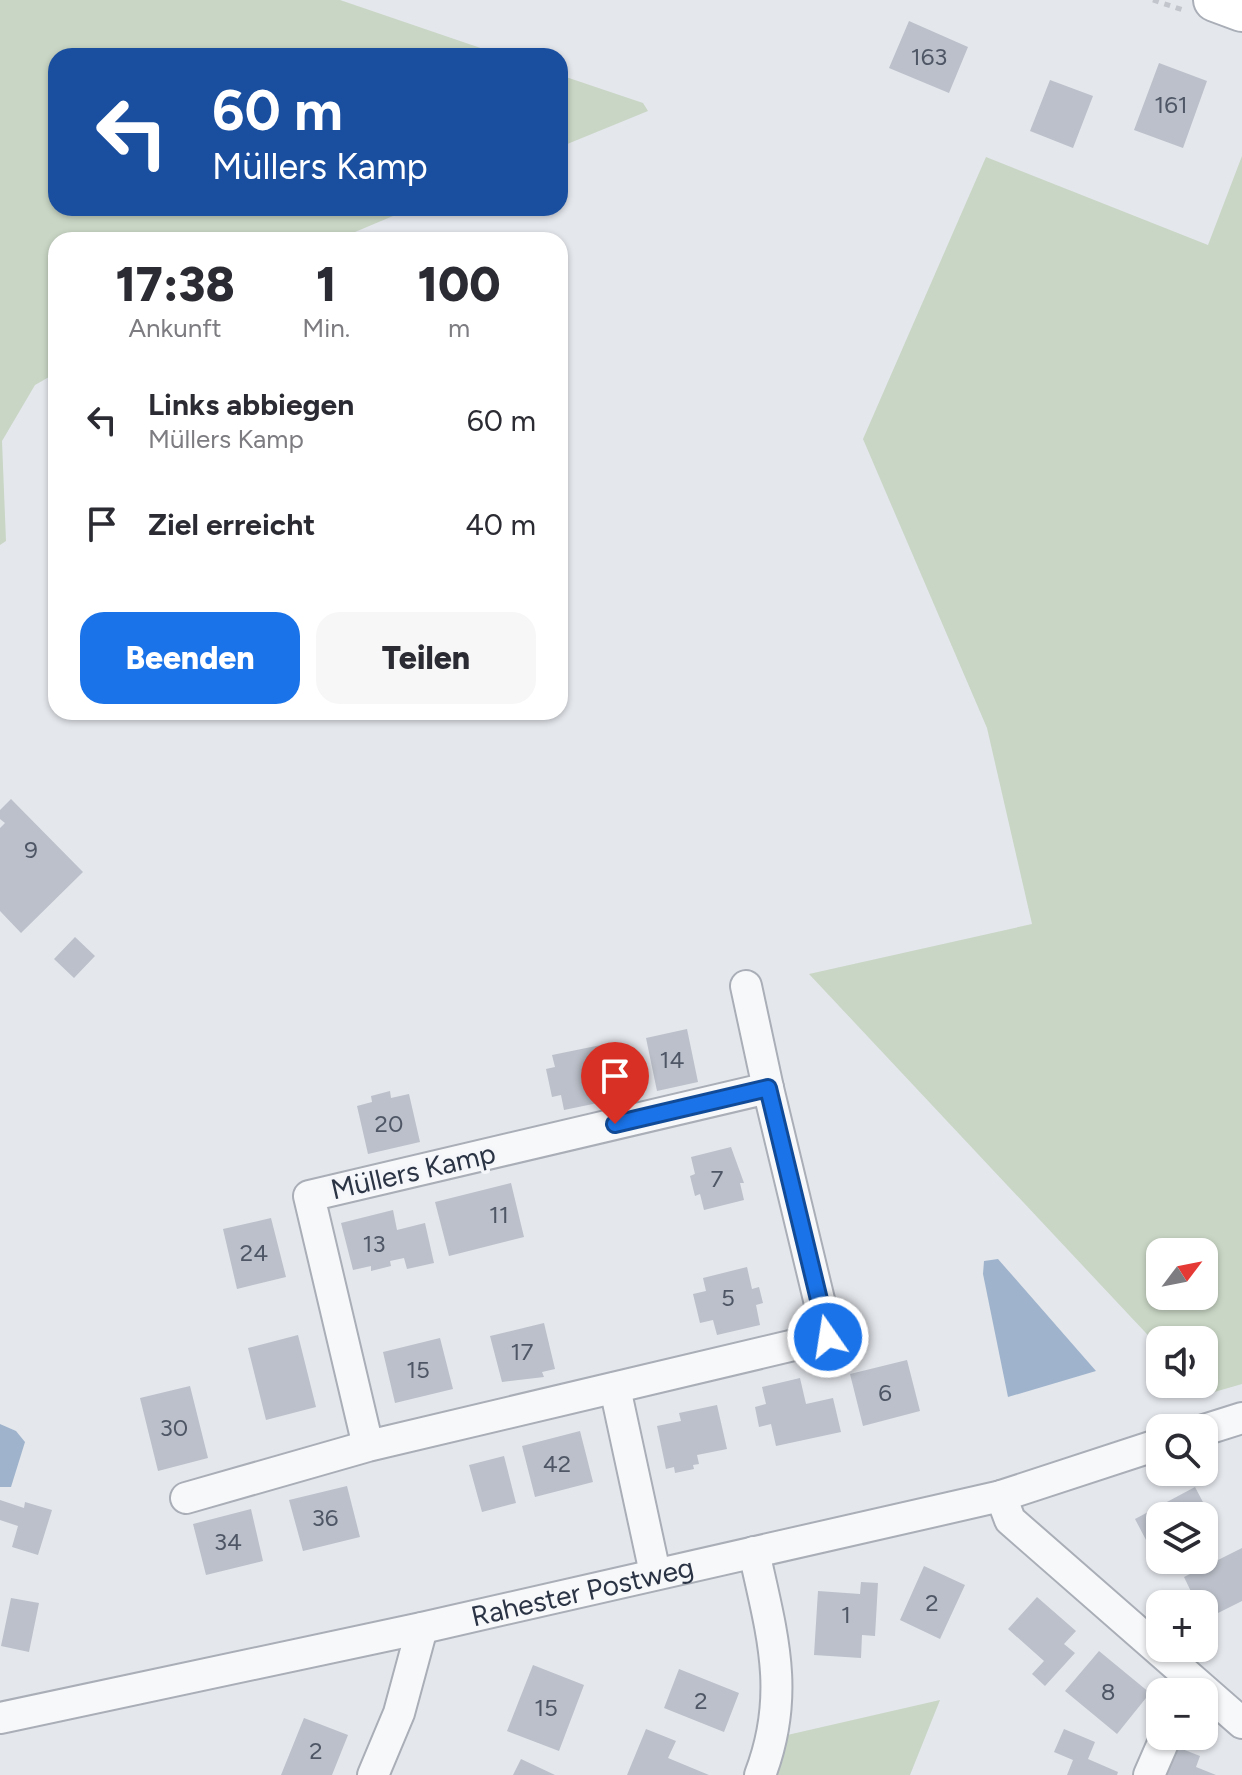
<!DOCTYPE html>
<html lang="de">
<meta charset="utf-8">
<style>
body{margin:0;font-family:Figtree,sans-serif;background:#f7f7f7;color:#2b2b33;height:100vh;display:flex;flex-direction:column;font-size:30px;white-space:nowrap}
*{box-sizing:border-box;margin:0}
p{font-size:26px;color:#7c7c81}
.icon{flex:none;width:44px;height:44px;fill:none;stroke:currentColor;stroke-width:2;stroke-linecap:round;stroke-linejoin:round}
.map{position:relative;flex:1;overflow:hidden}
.panel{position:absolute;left:48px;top:232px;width:520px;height:488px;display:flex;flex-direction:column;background:#fff;border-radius:24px;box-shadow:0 2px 6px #0004}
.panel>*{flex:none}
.hud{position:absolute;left:48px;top:48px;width:520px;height:168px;border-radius:24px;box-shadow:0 2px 6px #0004;background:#1a4fa0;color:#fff;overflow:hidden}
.needle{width:52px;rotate:58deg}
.controls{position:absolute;left:1146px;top:1238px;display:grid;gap:16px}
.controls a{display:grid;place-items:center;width:72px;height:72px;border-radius:16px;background:#fff;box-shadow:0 2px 6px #0004;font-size:40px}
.pin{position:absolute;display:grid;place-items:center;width:68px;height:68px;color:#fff;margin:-82px -34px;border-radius:50% 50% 50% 0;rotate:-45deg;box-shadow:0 0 8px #0007}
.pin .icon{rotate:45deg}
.me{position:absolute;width:88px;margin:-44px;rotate:347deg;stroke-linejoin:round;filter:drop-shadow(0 0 6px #0008)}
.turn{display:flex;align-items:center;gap:28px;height:168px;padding:0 32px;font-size:36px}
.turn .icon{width:104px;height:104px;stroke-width:2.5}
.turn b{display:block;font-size:56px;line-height:68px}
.eta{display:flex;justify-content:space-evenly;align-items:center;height:136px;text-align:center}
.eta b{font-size:48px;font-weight:800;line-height:56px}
.button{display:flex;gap:16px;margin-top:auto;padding:16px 32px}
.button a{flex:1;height:92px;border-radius:24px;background:#1a73e8;color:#fff;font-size:32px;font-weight:800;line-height:92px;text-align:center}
.button a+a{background:#f7f7f7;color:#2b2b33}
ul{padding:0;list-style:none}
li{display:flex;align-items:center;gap:24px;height:104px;padding:0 32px}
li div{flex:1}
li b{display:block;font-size:30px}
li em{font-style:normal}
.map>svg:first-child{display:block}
.green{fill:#c9d6c5;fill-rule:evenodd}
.water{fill:#9fb4cc}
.building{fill:#bbc0ca}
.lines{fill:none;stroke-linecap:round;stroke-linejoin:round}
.street-casing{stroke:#a9aeb7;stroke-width:34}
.secondary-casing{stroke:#a9aeb7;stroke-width:46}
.path{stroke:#c2c5cb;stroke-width:5;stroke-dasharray:6 6;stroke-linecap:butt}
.street{stroke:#f7f8fa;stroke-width:30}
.secondary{stroke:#fff;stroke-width:42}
.route-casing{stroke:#114b97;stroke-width:20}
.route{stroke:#1a73e8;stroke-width:14}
.labels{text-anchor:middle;stroke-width:7;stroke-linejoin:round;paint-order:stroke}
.number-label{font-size:24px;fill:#4f5766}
.street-label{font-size:28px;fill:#2b3445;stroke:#f4f6f9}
</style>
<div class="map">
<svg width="1242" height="1775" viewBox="0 0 1242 1775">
<rect width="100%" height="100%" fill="#e4e7ec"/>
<!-- green -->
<path class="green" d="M0,0H340L504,56H56V208H412L336,240H56V373L35,385L2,441L6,541L0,545Z
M560,75L643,103L648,111L560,147Z
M1242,156V1384L1204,1395L1193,1384H1204V1340H1160V1348L809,974L1032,924L987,728L863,439L986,157L1208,245ZM1204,1252V1296H1160V1252Z
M940,1700L910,1775H769L783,1736Z"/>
<!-- water -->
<path class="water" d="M998,1259L1096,1371L1008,1397L983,1274L984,1261Z
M0,1424L16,1431L25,1442L11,1487H0Z"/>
<!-- building -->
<path class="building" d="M909,21L968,47L949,93L889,68Z
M1159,63L1207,81L1183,148L1134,130Z
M1050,80L1093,96L1073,148L1030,131Z
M11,799L83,872L21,933L0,911V828L5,823L0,819V810Z
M75,937L95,956L74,978L54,959Z
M687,1029L698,1082L657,1091L646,1038Z
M601,1045L612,1100L564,1110L561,1095L552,1097L546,1069L555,1067L552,1055Z
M390,1091L391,1098L409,1094L420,1142L368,1154L357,1106L372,1102L371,1096Z
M731,1147L744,1183H740L744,1200L704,1210L700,1194L695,1196L690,1176L695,1174L691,1157Z
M511,1183L524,1237L449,1256L435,1202Z
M393,1210L397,1230L425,1223L434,1263L407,1269L404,1258L390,1261L391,1266L371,1271V1266L353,1270L341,1223Z
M271,1218L286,1277L237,1289L223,1229Z
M747,1267L752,1289L759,1287L763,1303L756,1305L760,1325L717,1335L713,1320L700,1323L693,1294L706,1291L703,1278Z
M544,1323L555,1369L542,1372L544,1377L502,1382L490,1336Z
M298,1335L316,1407L266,1420L248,1348Z
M440,1338L453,1389L395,1403L383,1352Z
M907,1360L920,1411L863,1426L850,1374Z
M800,1378L806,1404L833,1398L841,1432L776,1446L771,1424L759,1427L755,1407L766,1404L762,1387Z
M190,1386L208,1458L158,1471L140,1398Z
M717,1405L727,1449L697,1455L699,1464L693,1465L694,1469L675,1473L674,1467L666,1469L657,1426L681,1421L679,1413Z
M580,1431L593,1482L535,1497L522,1446Z
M504,1456L516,1503L482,1512L469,1465Z
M347,1486L360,1537L303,1551L289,1500Z
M1195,1487L1215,1525L1204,1531V1516H1160V1554L1155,1557L1135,1519Z
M0,1500L24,1508L25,1502L52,1510L38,1555L12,1547L18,1526L0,1520Z
M251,1509L263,1561L206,1575L193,1524Z
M1242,1548V1601L1204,1620V1604H1197L1184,1577Z
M924,1566L965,1585L940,1639L900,1620Z
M861,1582L878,1583L875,1636L862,1635L861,1658L814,1655L818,1591L860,1594Z
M1037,1597L1076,1631L1064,1644L1075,1653L1045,1686L1032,1674L1044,1661L1008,1629Z
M11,1598L39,1603L29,1652L1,1646Z
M1099,1651L1150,1693L1117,1734L1065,1691Z
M533,1665L584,1685L559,1751L507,1731Z
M679,1669L739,1693L724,1732L664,1708Z
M304,1718L348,1735L332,1775H281Z
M646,1729L676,1741L668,1758L709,1775H627Z
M1064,1729L1095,1742L1088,1759L1118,1772L1117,1775H1067L1073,1760L1054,1752Z
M1177,1747L1200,1756L1196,1767L1216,1775H1166Z
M521,1759L555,1775H513Z"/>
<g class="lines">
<defs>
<g id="street">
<path d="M746,986L768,1088"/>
<path d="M615,1388L655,1573"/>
<path d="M1204,1430L1242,1418"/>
<path d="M1001,1496L1010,1520L1242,1723"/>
<path d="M186,1498L368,1446L828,1337L768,1088L309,1196L368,1446"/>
<path d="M754,1552C772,1634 791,1694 760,1775"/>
<path id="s1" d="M0,1718L422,1628L1001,1496L1160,1444"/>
<path d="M373,1775L399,1713L422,1628"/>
<path d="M1149,1775L1166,1736"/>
</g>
<path id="secondary" d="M1215,0L1242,10"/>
</defs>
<!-- street casing -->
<use href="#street" class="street-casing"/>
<!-- secondary casing -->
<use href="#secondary" class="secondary-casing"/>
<!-- path -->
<path class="path" d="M1153,0L1183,10"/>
<!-- street -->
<use href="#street" class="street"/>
<!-- secondary -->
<use href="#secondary" class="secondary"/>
</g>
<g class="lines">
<defs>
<path id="route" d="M615,1124L768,1088L828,1337"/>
</defs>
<!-- route casing -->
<use href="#route" class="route-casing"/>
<!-- route -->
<use href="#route" class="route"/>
</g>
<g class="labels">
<!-- number labels -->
<g class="number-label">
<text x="929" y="65">163</text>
<text x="1171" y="113">161</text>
<text x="31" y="858">9</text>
<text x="672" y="1068">14</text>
<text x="389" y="1132">20</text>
<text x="717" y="1187">7</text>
<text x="499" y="1223">11</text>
<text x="374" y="1252">13</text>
<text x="254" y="1261">24</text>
<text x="728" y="1306">5</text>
<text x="522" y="1360">17</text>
<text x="418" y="1378">15</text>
<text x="885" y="1401">6</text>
<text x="174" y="1436">30</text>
<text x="557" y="1472">42</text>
<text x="325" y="1526">36</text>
<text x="228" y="1550">34</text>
<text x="932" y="1611">2</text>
<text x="846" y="1623">1</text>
<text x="1108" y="1700">8</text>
<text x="701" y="1709">2</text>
<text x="546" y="1716">15</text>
<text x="316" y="1759">2</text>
</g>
<!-- street labels -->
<g class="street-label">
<text transform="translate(413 1171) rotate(-13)" y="10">Müllers Kamp</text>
<text dy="10" stroke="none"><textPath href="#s1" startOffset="596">Rahester Postweg</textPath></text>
</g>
</g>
</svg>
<div class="controls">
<a><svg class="needle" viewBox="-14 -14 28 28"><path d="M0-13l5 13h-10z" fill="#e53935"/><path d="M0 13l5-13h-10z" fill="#7c7c81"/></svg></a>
<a><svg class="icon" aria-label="sound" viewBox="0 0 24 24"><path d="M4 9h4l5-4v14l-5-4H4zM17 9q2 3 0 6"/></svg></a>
<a><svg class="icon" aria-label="search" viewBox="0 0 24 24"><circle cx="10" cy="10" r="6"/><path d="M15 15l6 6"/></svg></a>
<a><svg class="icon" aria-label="layers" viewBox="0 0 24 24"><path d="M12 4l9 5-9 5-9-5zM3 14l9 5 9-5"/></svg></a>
<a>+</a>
<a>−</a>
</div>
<div class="pin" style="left:615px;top:1124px;background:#d93025"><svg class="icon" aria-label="arrive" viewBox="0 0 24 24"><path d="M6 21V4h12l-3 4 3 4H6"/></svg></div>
<svg class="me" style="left:828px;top:1337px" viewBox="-20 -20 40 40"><circle r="17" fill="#1a73e8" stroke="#fff" stroke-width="3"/><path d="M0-11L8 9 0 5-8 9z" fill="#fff"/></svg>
<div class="hud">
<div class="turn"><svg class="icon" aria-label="left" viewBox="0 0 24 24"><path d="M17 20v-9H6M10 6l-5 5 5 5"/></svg><div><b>60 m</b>Müllers Kamp</div></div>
</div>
<section class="panel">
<div class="eta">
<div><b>17:38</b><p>Ankunft</p></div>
<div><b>1</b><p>Min.</p></div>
<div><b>100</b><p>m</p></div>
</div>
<ul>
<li><svg class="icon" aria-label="left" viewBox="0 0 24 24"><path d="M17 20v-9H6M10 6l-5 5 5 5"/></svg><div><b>Links abbiegen</b><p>Müllers Kamp</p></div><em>60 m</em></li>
<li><svg class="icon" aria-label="arrive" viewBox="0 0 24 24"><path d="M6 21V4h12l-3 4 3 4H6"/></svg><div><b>Ziel erreicht</b></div><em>40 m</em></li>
</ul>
<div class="button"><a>Beenden</a><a>Teilen</a></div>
</section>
</div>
